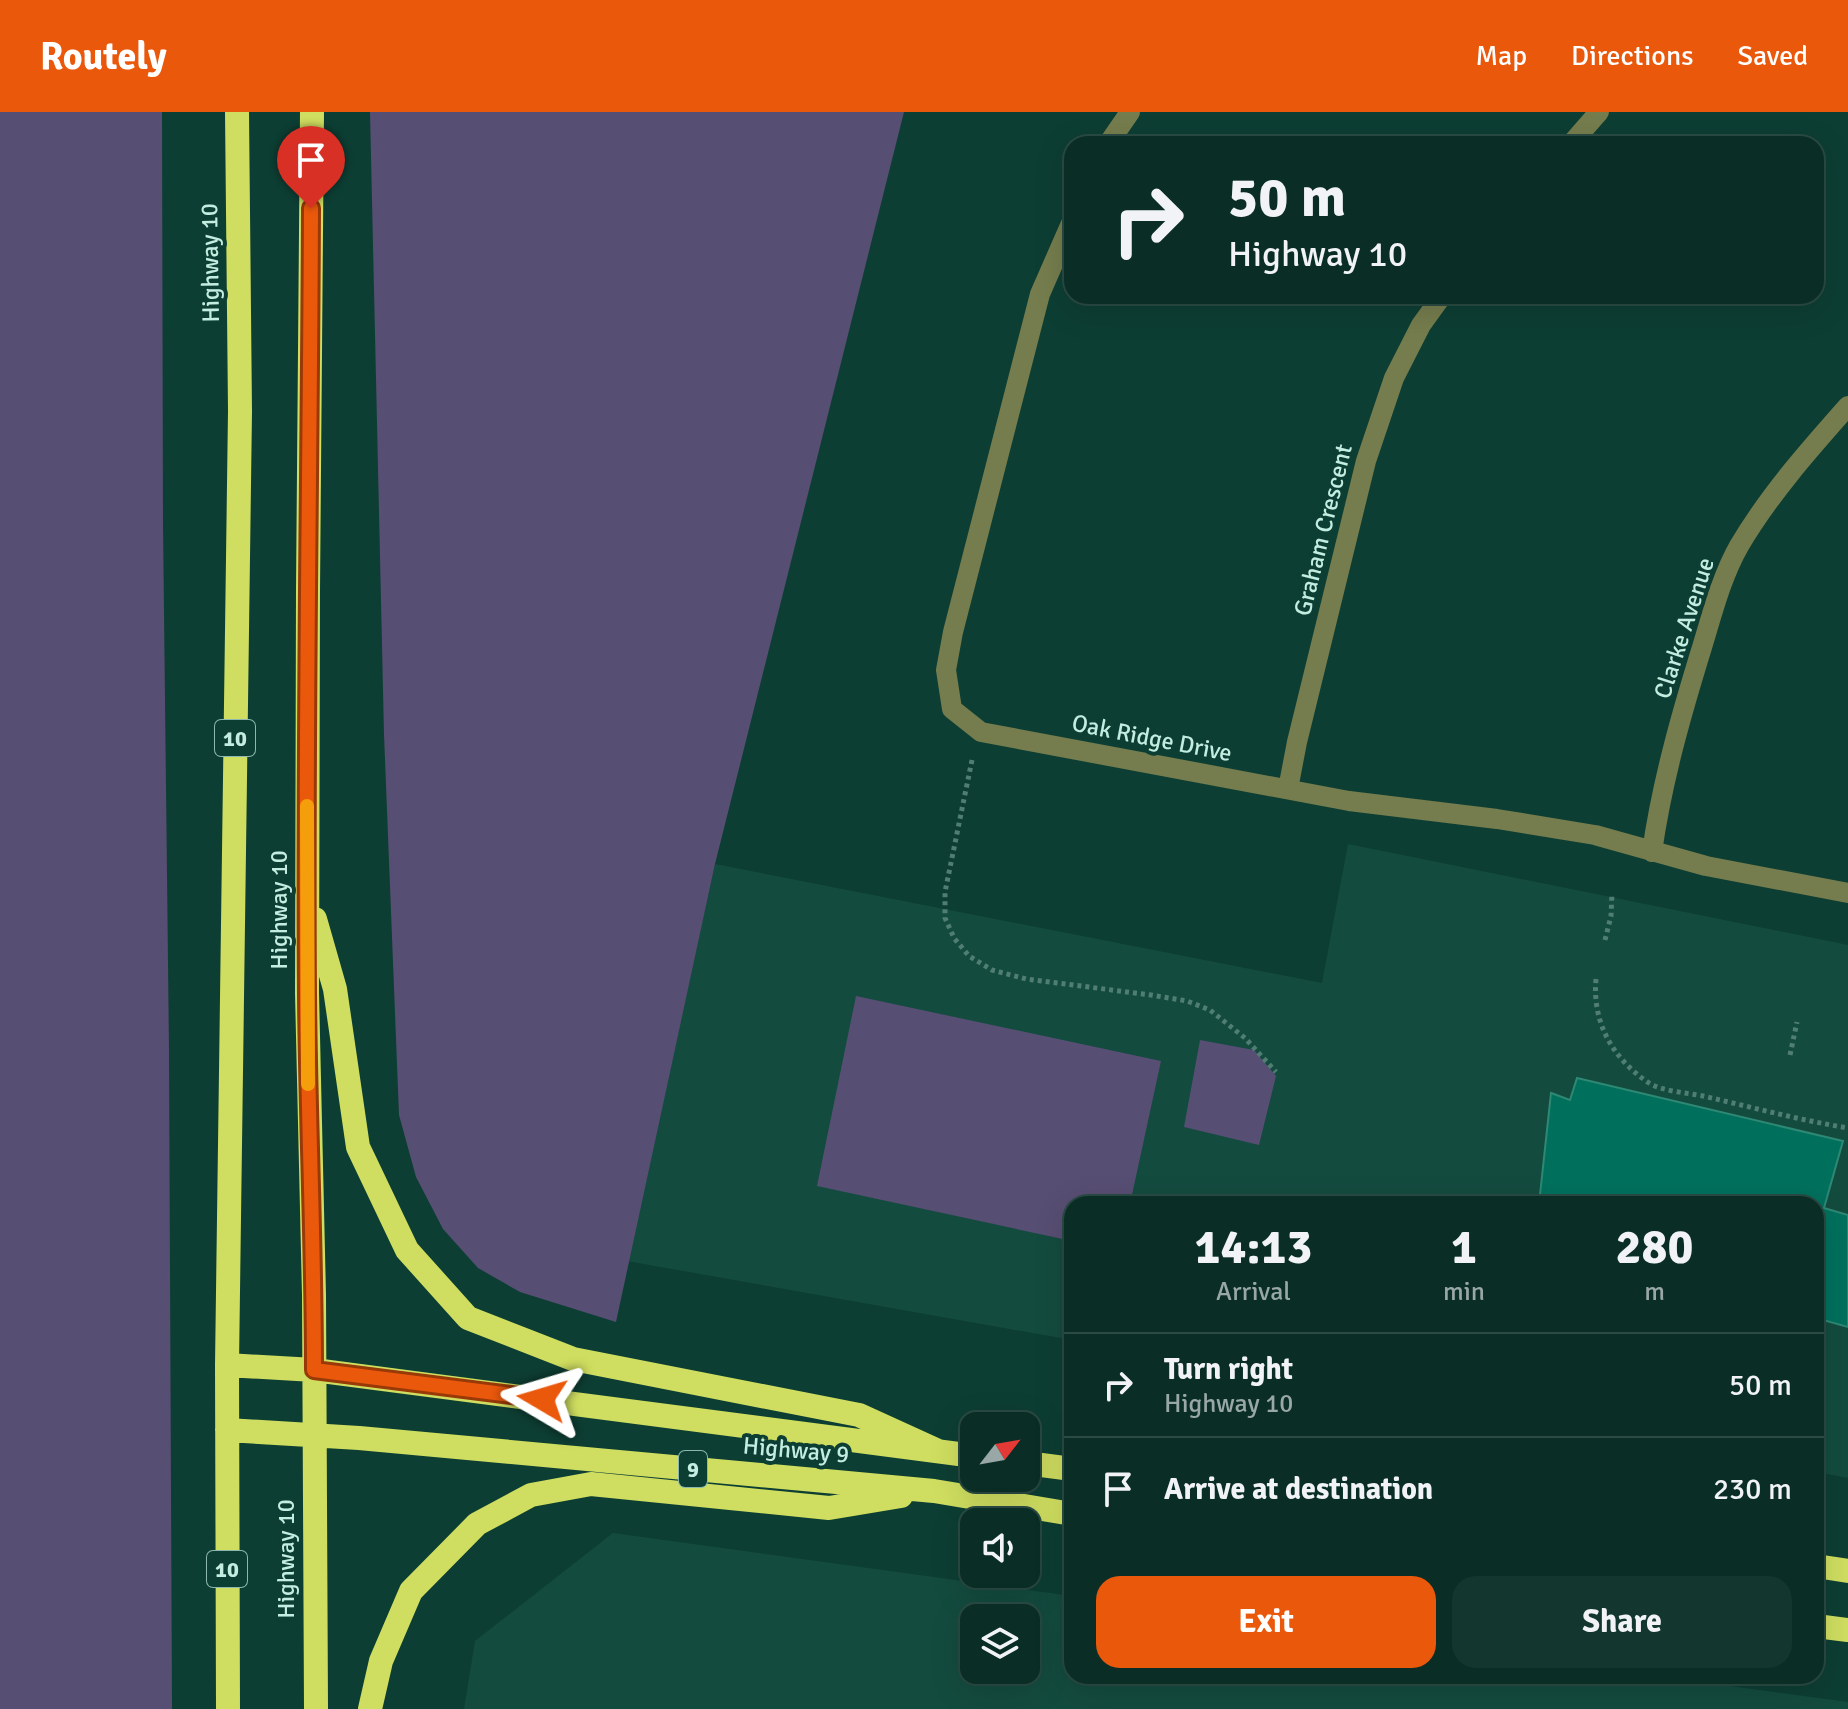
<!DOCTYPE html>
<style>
body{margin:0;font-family:Signika,sans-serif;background:#13362e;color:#f1f3f6;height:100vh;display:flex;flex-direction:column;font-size:30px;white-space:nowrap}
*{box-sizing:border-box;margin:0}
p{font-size:26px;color:#99a8a7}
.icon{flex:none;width:44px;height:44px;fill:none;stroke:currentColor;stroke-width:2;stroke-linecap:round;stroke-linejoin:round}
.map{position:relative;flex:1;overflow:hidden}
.details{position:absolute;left:1064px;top:1084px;width:760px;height:488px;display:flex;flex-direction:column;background:#0a2e26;border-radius:24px;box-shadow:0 8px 32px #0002,0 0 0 2px #2a4a43}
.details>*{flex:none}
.hud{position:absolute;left:1064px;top:24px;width:760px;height:168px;border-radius:24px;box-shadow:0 8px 32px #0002,0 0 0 2px #2a4a43;background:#0a2e26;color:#f1f3f6;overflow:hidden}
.needle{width:52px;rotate:59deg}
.tools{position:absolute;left:960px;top:1300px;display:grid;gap:16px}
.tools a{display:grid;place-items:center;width:80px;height:80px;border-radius:16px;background:#0a2e26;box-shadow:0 8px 32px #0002,0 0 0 2px #2a4a43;font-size:40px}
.pin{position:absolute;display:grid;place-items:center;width:68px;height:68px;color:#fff;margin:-82px -34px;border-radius:50% 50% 50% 0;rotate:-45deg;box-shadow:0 0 8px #0007}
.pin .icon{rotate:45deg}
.me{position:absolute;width:88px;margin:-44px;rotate:277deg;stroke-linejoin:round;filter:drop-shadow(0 0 6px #0008)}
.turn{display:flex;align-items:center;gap:28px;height:168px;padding:0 32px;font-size:36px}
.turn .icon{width:104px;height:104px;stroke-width:2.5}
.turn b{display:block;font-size:56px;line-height:68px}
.eta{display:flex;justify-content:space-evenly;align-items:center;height:136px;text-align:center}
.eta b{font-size:48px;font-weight:700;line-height:56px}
.button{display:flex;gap:16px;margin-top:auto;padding:16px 32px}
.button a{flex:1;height:92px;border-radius:24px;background:#ea580c;color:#fff;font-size:32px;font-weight:700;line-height:92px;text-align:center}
.button a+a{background:#13362e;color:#f1f3f6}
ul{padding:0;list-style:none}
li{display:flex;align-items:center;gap:24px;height:104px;padding:0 32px;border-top:2px solid #2a4a43}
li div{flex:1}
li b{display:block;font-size:30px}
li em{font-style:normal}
header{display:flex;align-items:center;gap:48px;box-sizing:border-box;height:112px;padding:0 40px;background:#ea580c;color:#fff}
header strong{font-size:38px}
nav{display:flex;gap:44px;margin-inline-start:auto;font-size:28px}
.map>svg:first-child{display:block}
.built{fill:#144b3f;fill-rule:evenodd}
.green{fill:#574e73}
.building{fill:#00705d;stroke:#2d8874;stroke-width:2}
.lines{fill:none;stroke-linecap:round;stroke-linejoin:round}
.path{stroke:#507e72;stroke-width:5;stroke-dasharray:4 4;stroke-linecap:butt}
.minor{stroke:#757c4d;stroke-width:20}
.highway{stroke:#cfde60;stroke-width:24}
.route-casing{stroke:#983908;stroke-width:20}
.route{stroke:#ea580c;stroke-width:14}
.slow{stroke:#f59e0b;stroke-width:14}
.labels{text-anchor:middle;stroke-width:8;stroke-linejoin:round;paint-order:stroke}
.shield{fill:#0d3e33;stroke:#8db8ad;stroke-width:2}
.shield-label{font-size:22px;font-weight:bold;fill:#c4ede1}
.street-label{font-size:24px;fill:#c4ede1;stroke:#0d3e33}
</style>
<header>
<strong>Routely</strong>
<nav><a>Map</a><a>Directions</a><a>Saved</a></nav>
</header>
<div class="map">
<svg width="1848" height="1597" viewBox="0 0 1848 1597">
<rect width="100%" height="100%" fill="#0d3e33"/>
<!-- built -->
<path class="built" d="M1348,732L1848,833V1366L1816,1360V1092H1072V1228L627,1149L715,752L1322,871Z
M613,1421L1072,1484V1564H1656L1848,1590V1597H464L475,1529ZM974,1506H1026V1558H974Z"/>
<!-- green -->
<path class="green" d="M0,0H162L163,412L169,938L172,1597H0Z
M370,0H904L715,752L616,1210L520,1180L478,1156L443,1117L416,1065L399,1003L384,622Z
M856,884L1161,949L1130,1092H1072V1129L817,1074Z
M1200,928L1254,938L1276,964L1259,1033L1184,1015Z"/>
<!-- building -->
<path class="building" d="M1577,966L1843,1029L1824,1096L1848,1103V1215L1816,1206V1092H1539L1551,981L1570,988Z"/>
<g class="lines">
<!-- path -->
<path class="path" d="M972,648L945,780V806L954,826L969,844L992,858L1026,867L1151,883L1187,889L1210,898L1245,926L1276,960
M1605,828L1611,804L1612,781
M1596,867C1592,911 1613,947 1649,971C1661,979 1688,981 1703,984C1751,995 1799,1008 1848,1016
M1790,943L1797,910"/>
<!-- minor -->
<path class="minor" d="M1108,32L1130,0
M1571,32L1599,0
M1072,109L1040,182L953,520L946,558L952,597L981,620L1349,689L1497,707L1595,723L1706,754L1848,781
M1288,677L1297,630L1366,349L1394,266L1421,213L1442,184
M1652,740C1662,669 1682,600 1703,532C1713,499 1722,464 1739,434C1769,383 1809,338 1848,294"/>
<!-- highway -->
<path class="highway" d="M312,0L308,478L307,881L314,1183L316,1597
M315,807L335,877L358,1035L407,1138L468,1206L573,1247L859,1303L938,1339
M227,1253L314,1258L974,1344
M227,1318L359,1326L934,1379L1072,1402
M1026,1351L1072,1357
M1816,1454L1848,1459
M1816,1514L1848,1518
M228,1597L227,1253L240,299L237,0
M370,1597L381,1549L411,1479L477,1412L531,1383L591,1372L829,1396L901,1384"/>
</g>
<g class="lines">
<defs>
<path id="route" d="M311,96C310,358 305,620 307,882C308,1008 314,1133 314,1258L542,1287"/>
</defs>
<!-- route casing -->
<use href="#route" class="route-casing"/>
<!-- route -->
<use href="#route" class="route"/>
<!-- slow -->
<path class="slow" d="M307,694L308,972"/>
</g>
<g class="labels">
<!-- shield labels -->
<g class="shield">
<rect x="215" y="608" width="40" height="36" rx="6"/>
<rect x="679" y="1339" width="28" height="36" rx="6"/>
<rect x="207" y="1439" width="40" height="36" rx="6"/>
</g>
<g class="shield-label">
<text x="235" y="634">10</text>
<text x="693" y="1365">9</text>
<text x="227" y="1465">10</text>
</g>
<!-- street labels -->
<g class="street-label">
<text transform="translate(210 151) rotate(-91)" y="8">Highway 10</text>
<text transform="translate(1323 418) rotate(-76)" y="8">Graham Crescent</text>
<text transform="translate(1684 516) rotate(-72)" y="8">Clarke Avenue</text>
<text transform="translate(1152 626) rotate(11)" y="8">Oak Ridge Drive</text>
<text transform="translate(279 798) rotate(-90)" y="8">Highway 10</text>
<text transform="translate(796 1338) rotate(5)" y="8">Highway 9</text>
<text transform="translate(286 1447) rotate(-90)" y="8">Highway 10</text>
</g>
</g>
</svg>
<div class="tools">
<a><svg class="needle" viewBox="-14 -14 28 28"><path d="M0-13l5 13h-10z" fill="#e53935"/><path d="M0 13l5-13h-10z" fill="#99a8a7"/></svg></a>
<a><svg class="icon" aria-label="sound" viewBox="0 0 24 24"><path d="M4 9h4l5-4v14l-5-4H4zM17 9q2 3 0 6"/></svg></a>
<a><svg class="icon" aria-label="layers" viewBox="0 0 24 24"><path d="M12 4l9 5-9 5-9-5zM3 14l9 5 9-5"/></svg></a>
</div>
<div class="pin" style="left:311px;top:96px;background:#d93025"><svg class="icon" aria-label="arrive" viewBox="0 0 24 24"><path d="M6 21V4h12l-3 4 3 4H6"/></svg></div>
<svg class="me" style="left:542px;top:1287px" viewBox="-20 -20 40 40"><path d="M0-17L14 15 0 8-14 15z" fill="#ea580c" stroke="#fff" stroke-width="4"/></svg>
<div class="hud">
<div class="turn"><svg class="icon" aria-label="right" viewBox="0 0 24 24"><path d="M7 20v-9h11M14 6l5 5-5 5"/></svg><div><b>50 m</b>Highway 10</div></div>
</div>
<section class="details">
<div class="eta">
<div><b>14:13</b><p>Arrival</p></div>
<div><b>1</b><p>min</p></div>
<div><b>280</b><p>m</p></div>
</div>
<ul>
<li><svg class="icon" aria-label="right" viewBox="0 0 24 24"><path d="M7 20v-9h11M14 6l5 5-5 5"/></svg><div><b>Turn right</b><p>Highway 10</p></div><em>50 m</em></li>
<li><svg class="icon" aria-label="arrive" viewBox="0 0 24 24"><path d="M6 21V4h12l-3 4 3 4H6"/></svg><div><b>Arrive at destination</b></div><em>230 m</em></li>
</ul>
<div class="button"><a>Exit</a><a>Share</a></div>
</section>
</div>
